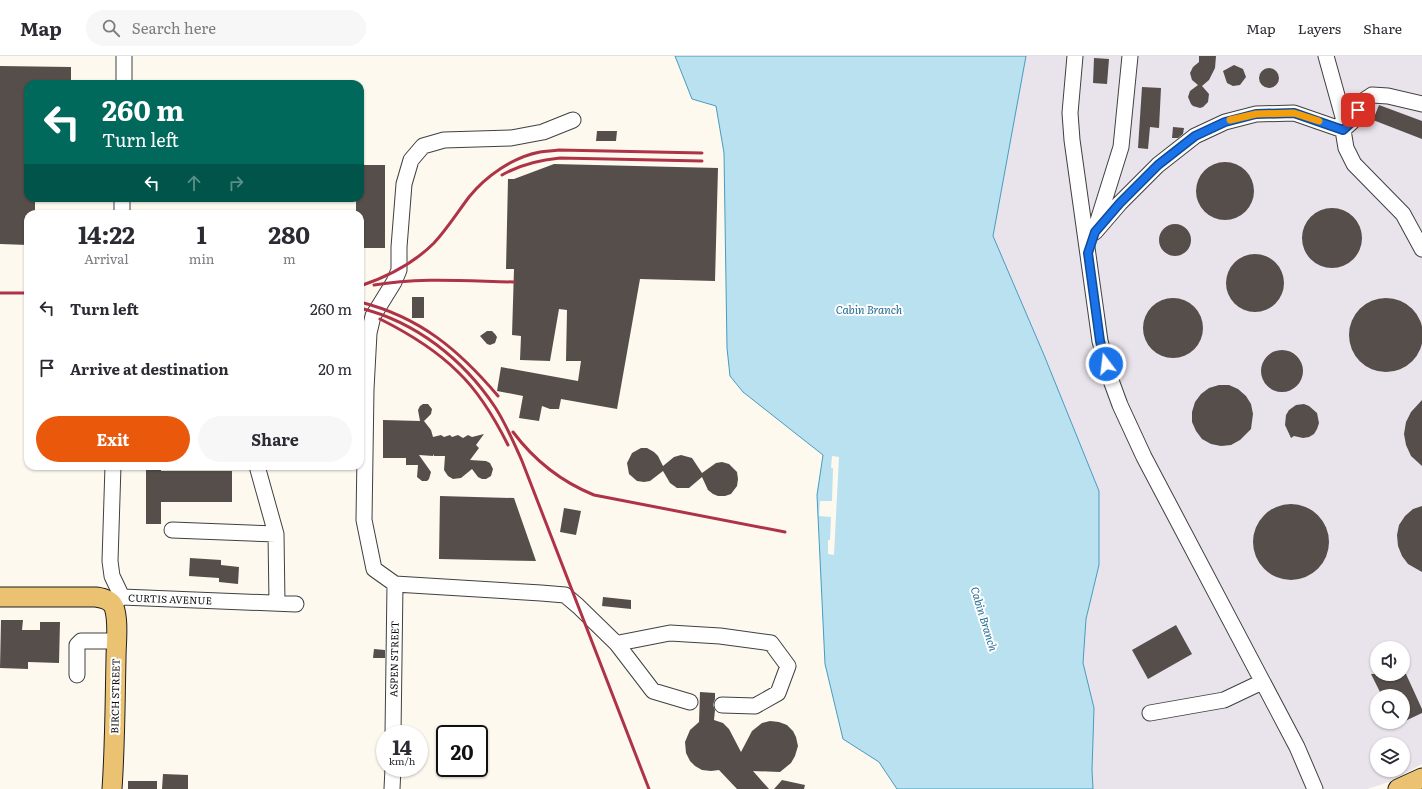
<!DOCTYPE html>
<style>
body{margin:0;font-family:Literata,serif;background:#f7f7f7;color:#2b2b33;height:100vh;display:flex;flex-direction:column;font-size:15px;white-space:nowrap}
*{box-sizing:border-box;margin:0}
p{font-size:13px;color:#7c7c81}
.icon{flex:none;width:22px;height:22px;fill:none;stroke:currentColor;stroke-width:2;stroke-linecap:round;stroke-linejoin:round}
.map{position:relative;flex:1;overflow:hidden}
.details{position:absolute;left:24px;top:154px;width:340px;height:260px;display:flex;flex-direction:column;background:#fff;border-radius:12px;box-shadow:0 1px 3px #0004}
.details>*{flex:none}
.top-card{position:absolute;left:24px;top:24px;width:340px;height:122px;border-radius:12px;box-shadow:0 1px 3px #0004;background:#00695c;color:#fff;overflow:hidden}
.fabs{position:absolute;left:1370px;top:585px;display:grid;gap:8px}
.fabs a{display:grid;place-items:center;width:40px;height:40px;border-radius:50%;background:#fff;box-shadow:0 1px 3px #0004;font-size:20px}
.speed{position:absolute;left:376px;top:669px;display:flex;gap:8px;font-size:20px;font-weight:700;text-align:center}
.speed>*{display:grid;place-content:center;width:52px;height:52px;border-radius:50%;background:#fff;box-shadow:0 1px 3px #0004;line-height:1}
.speed small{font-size:10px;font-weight:400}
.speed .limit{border:2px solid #111;border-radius:6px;background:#fff;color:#111}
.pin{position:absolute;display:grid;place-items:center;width:34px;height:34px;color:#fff;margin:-17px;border-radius:8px;box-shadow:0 2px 6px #0006}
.me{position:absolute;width:44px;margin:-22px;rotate:345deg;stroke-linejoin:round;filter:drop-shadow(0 0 3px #0008)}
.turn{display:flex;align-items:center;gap:14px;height:84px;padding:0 12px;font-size:18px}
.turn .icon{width:52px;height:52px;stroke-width:2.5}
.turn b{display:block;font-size:28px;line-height:34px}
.lanes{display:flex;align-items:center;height:38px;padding:0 12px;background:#0003;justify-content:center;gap:20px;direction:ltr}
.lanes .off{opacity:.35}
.eta{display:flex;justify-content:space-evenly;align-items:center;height:68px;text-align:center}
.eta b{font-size:24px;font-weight:700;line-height:28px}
.button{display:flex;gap:8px;margin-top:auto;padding:8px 12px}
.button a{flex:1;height:46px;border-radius:24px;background:#ea580c;color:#fff;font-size:16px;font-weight:700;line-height:46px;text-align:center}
.button a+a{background:#f7f7f7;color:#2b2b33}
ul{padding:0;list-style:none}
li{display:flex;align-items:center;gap:12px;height:60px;padding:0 12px}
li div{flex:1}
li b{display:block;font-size:15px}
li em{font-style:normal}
header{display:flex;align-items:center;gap:24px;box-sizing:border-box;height:56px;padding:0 20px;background:#fff;border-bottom:1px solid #e1e1e2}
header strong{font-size:19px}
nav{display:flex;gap:22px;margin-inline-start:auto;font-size:14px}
.search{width:280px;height:36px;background:#f7f7f7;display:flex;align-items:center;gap:10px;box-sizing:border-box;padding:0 14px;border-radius:22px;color:#7c7c81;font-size:15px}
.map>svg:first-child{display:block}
.industrial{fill:#e9e3eb;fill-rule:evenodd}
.water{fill:#b9e1f0;stroke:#479cbf}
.pier{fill:#fdf9ef}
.building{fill:#554e4b}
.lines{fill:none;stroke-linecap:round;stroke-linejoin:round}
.minor-casing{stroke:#404040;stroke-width:17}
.major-casing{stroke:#1e1e1e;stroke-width:21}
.minor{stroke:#fff;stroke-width:15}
.major{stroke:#ebc172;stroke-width:19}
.rail{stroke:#af3346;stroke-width:3}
.route-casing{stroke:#114b97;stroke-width:10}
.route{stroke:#1a73e8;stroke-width:7}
.slow{stroke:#f59e0b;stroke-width:7}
.labels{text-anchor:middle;stroke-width:4;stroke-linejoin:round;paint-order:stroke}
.street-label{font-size:10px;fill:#0d0d0d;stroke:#fff}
.water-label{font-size:11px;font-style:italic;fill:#236d93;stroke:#fff}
</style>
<header>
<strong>Map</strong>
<div class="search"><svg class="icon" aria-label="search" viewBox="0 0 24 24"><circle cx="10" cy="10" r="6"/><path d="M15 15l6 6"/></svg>Search here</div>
<nav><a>Map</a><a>Layers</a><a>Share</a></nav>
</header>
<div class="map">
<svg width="1422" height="733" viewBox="0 0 1422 733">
<rect width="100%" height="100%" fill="#fdf9ef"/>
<!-- industrial -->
<path class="industrial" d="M1026,0H1422V708L1389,726L1367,733H1093L1092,714L1094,652L1083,607L1086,563L1099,509L993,180ZM1377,592H1403V618H1377ZM1377,640H1403V666H1377ZM1377,688H1403V714H1377Z"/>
<!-- water -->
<path class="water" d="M675,0H1026L993,180L1044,299L1099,435V509L1086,563L1083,607L1094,652L1092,714L1093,733H897L879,706L843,683L825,608L817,439L823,399L743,336L730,320L727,292L724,97L716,50L692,43Z"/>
<!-- pier -->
<path class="pier" d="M832,400L839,401L834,499L828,498V484H830L831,461L819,460L820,445H832L833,412H831Z"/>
<!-- building -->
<path class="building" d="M1199,0H1216L1215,12L1209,24L1202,30L1209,38L1208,46L1203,51L1200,52L1193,50L1191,48L1188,41L1190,35L1198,29L1192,24L1190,17L1193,11L1199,6Z
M1094,2L1109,3L1107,28L1093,27Z
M1234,9L1243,13L1246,21L1240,29L1233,30L1227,27L1223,15Z
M0,10L71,11V28H28V142H35V158H28V189L0,188Z
M1259 22a10 10 0 1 1 20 0a10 10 0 1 1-20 0Z
M1142,31L1161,32L1159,72L1150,71L1148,93L1138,92Z
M1379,49L1422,65V83L1373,64Z
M1173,71L1184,72L1183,78L1178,82H1172Z
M597,75H617L616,85H596Z
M1196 135a29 29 0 1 1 58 0a29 29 0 1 1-58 0Z
M554,108L718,112L715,225L640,223L617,353L561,343L559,353H550L542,350L539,365L519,362L523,340L497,335L501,311L578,325L581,305H566L567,254L559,253L550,305L520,304L521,280L512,279L514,213H506L508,123H514Z
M360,109H385V192H360V158H356V142H360Z
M1302 182a30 30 0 1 1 60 0a30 30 0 1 1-60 0Z
M1159 184a16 16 0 1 1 32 0a16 16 0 1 1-32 0Z
M1226 227a29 29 0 1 1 58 0a29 29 0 1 1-58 0Z
M412,241H424V262H412Z
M1143 272a30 30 0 1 1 60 0a30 30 0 1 1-60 0Z
M1349 279a37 37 0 1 1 74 0a37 37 0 1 1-74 0Z
M487,275H492L495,278L497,281L495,287L490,289L487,288L480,280Z
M1261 315a21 21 0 1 1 42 0a21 21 0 1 1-42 0Z
M1219,329H1229L1238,333L1246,340L1251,348L1253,358L1251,373L1240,384L1231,389L1221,390L1211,388L1202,383L1196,375L1192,366V356L1195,346L1201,338L1209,332Z
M1422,344V410L1411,400L1406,389L1404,378L1406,366L1411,356Z
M423,348H428L432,353L431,358L424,365L431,374L433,381L441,379L444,381L450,379L452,381L458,379L463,382L468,379L472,381L484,378L476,389L479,392L470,404L486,405L490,407L493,413L491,420L486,423H482L478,421L472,413L461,422L453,423L448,420L444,414L445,400H434L433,398V400L419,399L431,416L429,423L427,425H422L417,421L418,409H406V402H383V364L420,365L418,354L420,350Z
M1304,348L1309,350L1317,357L1319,367L1317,373L1314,378L1309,381L1303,382L1294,380L1291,382L1285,369L1286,359L1289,354L1296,349Z
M641,392H647L654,396L658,400L663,410L674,401L681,399L692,402L702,417L716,407L722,406L729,408L737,416L738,423L737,430L731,438L725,440H718L713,438L708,434L702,421L689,432H677L670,427L663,415L650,425L644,426L637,425L629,418L627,407L632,397Z
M146,410H161V415H232V446H161V468H146Z
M440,440L514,442L536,505L439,503Z
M1253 486a38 38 0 1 1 76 0a38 38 0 1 1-76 0Z
M1422,450V516L1408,508L1402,500L1398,490L1397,479L1399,469L1405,460L1413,453Z
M564,452L581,455L576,479L560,476Z
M190,502L221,504V509L239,511L238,528L219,526V522L189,520Z
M603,541L631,544V553L602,550Z
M1,564H23L22,574H40V566H60L59,607L28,606V613L0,612Z
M1176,569L1192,598L1148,623L1132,594Z
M374,593L385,594V602H373Z
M1371,618H1406L1422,653V657L1403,666V640H1382Z
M700,636L715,637V643L713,649L715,654L714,664L723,667L729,673L741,696L752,675L762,667L770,665L779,666L787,669L793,675L796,681L798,690L795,700L791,707L780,716L753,715L769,733H737L719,714L711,715L702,714L695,710L690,705L686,697L685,686L690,674L699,666Z
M163,718L188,719V733H162Z
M782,724L805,729L804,733H774Z
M128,725H157V733H128Z"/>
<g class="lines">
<defs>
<path id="minor" d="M1075,0L1070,57L1072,84L1100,285L1109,319L1120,349L1144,401L1297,691L1315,733
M1326,0L1343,61V74L1346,92L1354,108L1403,158L1422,193
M124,28V0
M573,64L543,76L511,82L444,84L423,90L411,104L404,128L399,191V214L394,226L373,260L369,277L366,333L364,464L374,513L395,528L541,537L565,539L578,550L617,588L653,635L690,646
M1343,74L1354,64L1363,45L1372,39L1388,40L1422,48
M122,158V142
M1096,171L1121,91L1130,0
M1095,176L1120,147L1158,109L1195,80L1225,66L1256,58L1294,57L1343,74
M113,410L110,505L112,520L122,541
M257,410L276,478L277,547
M172,474L276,478
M112,548L122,541L296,548
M617,588L624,586L670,577L720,580L771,587L788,610L778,637L755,650L722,649
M77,619V589L81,585H116
M1150,657L1224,644L1262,626
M393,678L395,528
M392,733L393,712"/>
<path id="major" d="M0,541H96C103,542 111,544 114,551C119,565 116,588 116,603C115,647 115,690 112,733
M1398,733L1422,722"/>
</defs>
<!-- minor casing -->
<use href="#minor" class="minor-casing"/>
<!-- major casing -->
<use href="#major" class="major-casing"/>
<!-- minor -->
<use href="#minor" class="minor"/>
<!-- major -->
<use href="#major" class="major"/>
<!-- rail -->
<path class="rail" d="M502,119C521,108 539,104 560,102L702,105
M374,229C420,221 467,225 514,226
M360,230C387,221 413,208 434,187C447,173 457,157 469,141C486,120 513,101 540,96C546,95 553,95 559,94L702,97
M0,237H28
M360,246C420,261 459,294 498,340
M360,252C416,266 463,303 495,351C506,368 514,387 522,405L649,733
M380,263C408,277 436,294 458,316C479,336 495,363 508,389
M513,376C534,404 562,426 594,439L785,476"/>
</g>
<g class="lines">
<defs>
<path id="route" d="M1106,308L1100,285L1088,197L1095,176L1120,147L1158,109L1195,80L1225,66L1256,58L1294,57L1343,74L1354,64L1358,54"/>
</defs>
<!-- route casing -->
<use href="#route" class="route-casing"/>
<!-- route -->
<use href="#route" class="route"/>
<!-- slow -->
<path class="slow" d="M1230,64L1256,58L1294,57L1319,65"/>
</g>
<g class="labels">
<!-- street labels -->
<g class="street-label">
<text transform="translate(170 543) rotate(2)" y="4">CURTIS AVENUE</text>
<text transform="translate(394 603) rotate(-89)" y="4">ASPEN STREET</text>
<text transform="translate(115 640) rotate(-89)" y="4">BIRCH STREET</text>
</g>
<!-- water labels -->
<g class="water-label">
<text x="869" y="258">Cabin Branch</text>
<text transform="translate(984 563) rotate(73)" y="4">Cabin Branch</text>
</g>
</g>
</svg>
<div class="fabs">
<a><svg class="icon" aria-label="sound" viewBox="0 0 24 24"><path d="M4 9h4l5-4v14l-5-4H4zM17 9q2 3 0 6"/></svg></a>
<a><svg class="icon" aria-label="search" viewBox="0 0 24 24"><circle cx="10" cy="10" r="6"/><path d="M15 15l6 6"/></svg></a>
<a><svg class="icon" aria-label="layers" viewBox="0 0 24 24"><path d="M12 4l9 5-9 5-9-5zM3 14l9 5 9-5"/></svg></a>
</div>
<div class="speed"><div>14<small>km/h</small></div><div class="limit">20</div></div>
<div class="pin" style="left:1358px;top:54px;background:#d93025"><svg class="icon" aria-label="arrive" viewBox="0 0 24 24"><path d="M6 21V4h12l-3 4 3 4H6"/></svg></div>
<svg class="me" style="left:1106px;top:308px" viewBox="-20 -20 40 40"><circle r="17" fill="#1a73e8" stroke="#fff" stroke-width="3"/><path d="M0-11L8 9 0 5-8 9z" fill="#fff"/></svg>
<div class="top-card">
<div class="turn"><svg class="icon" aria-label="left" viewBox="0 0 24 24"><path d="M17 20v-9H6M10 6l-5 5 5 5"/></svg><div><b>260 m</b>Turn left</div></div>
<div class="lanes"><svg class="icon" aria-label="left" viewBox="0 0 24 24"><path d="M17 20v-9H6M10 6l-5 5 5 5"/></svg><svg class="icon off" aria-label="ahead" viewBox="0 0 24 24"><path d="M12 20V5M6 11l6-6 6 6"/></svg><svg class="icon off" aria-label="right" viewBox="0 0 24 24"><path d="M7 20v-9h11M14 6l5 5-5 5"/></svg></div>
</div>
<section class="details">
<div class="eta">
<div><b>14:22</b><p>Arrival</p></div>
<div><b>1</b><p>min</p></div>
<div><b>280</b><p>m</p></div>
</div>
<ul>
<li><svg class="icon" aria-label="left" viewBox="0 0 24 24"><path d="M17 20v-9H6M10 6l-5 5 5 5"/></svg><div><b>Turn left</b></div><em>260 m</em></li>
<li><svg class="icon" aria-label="arrive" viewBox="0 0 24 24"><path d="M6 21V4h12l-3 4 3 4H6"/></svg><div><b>Arrive at destination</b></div><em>20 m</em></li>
</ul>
<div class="button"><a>Exit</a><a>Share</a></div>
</section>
</div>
